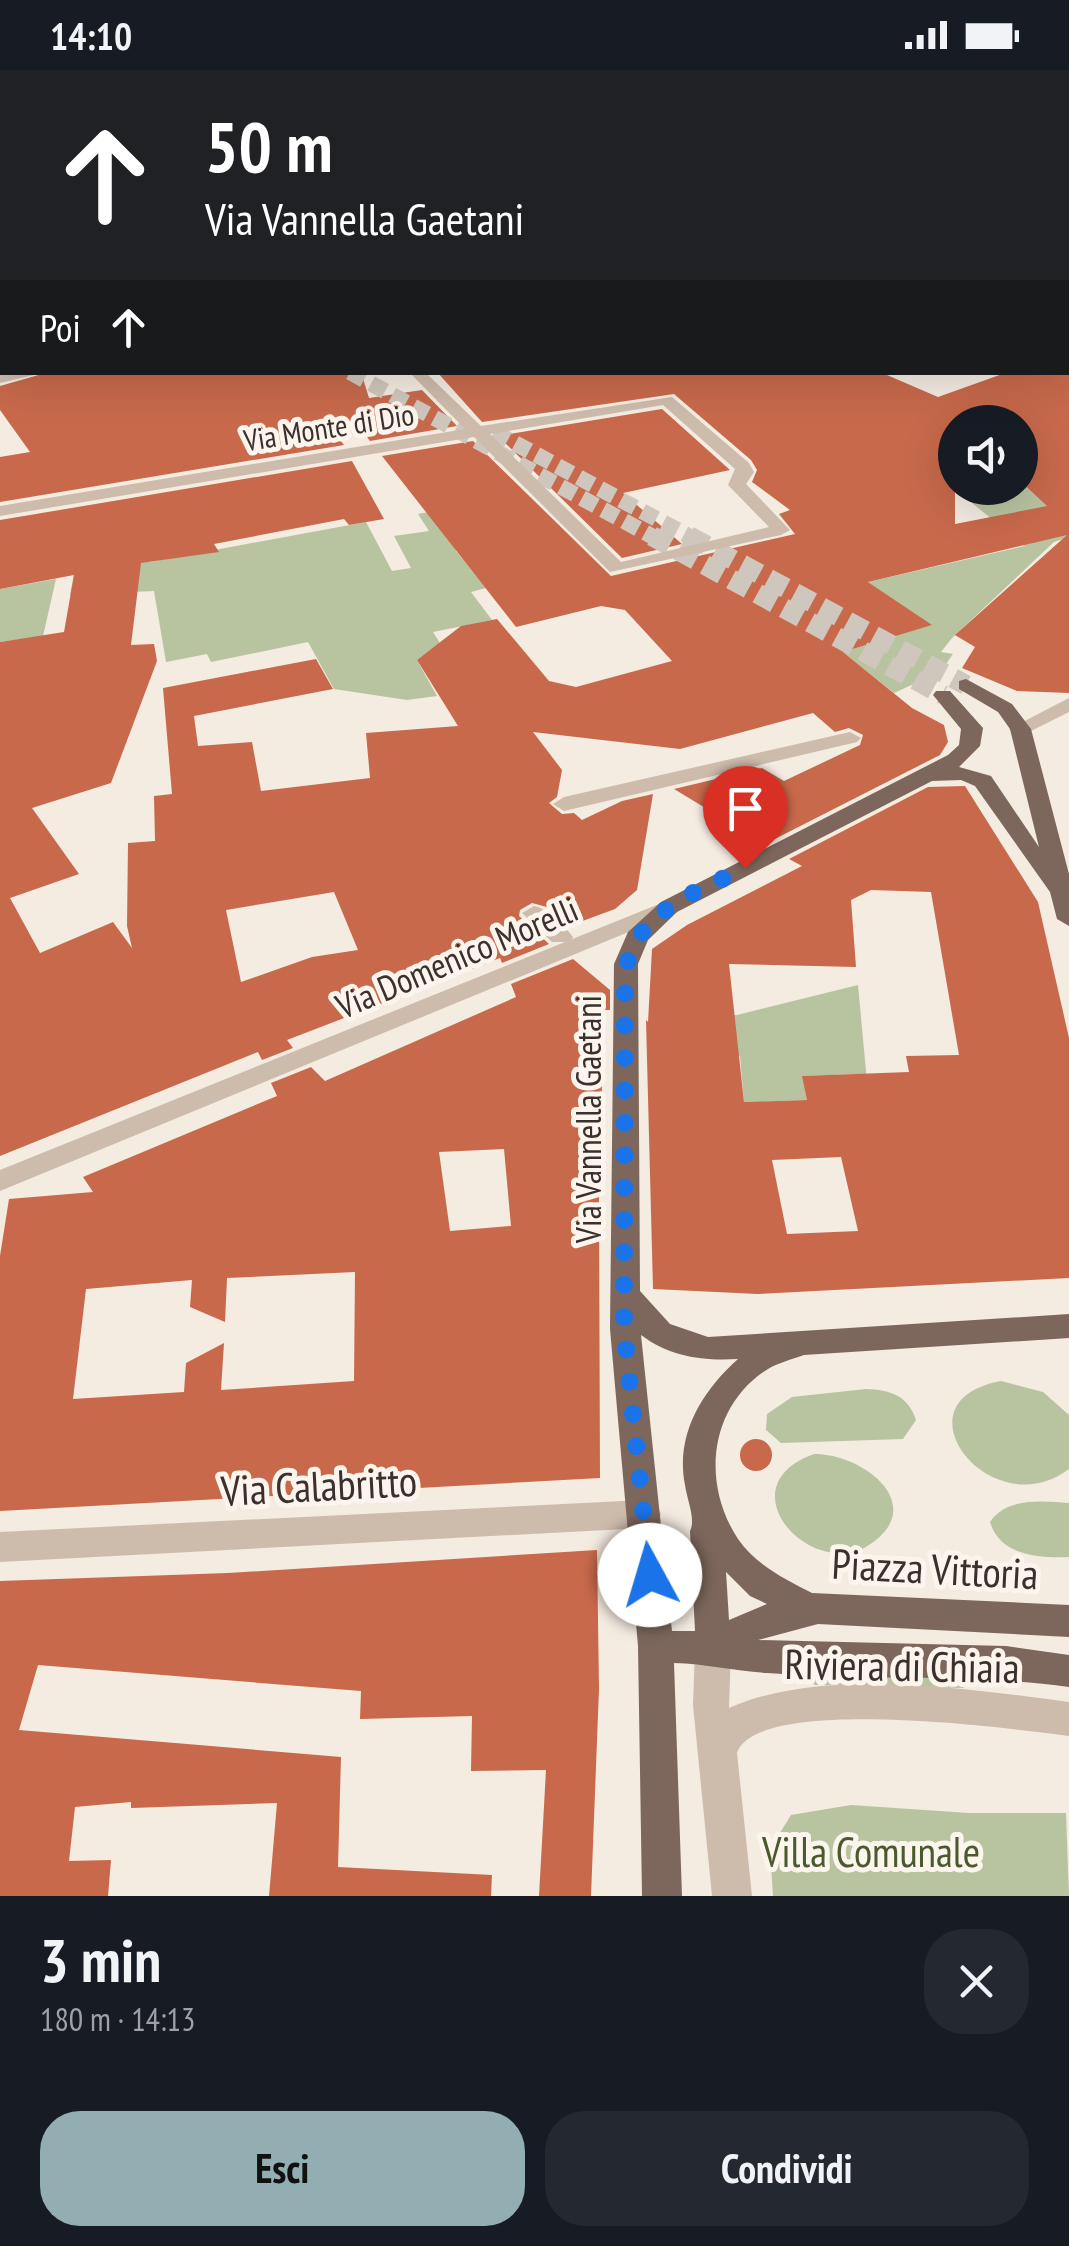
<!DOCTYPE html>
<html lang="it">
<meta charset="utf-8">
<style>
body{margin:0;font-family:"PT Sans Narrow",sans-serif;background:#242831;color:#f1f3f6;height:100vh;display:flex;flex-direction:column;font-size:38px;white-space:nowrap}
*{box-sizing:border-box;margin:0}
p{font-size:32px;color:#9ea1a6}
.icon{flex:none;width:55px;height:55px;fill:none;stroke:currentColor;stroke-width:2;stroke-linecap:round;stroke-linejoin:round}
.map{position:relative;height:1826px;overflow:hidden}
.details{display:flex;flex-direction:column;background:#171b24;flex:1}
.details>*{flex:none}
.banner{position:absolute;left:0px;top:0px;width:1070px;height:305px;box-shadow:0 10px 40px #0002;background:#202124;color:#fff;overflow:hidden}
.controls{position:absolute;left:938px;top:335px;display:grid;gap:20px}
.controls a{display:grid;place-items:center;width:100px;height:100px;border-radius:50%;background:#171b24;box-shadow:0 10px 40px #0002;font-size:50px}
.pin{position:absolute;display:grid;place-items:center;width:85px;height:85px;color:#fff;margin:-102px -42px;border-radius:50% 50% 50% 0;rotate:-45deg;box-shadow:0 0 10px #0007}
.pin .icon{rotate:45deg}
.me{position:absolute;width:110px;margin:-55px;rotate:354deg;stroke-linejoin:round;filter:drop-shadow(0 0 8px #0008)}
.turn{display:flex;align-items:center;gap:35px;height:210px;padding:0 40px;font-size:45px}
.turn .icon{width:130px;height:130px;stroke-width:2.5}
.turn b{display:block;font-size:70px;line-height:85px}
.then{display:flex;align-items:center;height:95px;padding:0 40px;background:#0003;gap:20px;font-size:38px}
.round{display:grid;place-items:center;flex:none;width:105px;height:105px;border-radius:40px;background:#242831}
.headline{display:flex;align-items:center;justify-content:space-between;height:170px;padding:0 40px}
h1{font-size:60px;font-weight:700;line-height:75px}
.action{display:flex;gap:20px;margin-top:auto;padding:20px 40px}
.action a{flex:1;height:115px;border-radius:40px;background:#92aeb2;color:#111;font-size:40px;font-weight:700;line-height:115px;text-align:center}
.action a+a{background:#242831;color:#f1f3f6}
.status{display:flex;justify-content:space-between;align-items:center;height:70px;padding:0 50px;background:#171b24;direction:ltr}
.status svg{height:28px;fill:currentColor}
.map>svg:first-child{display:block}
.green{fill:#b8c4a0}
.building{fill:#c8694b;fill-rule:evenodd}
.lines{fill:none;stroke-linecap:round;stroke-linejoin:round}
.primary-tunnel-far1{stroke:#cfc6bd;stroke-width:16;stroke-dasharray:16 8;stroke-linecap:butt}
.primary-tunnel{stroke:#cfc6bd;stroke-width:20;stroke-dasharray:20 10;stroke-linecap:butt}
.pedestrian{fill:#cdbbac;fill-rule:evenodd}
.minor{fill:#cdbbac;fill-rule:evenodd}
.tertiary{fill:#cdbbac;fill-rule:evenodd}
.primary{fill:#7d675c;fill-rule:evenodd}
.route{stroke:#1a73e8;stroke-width:18;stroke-dasharray:0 32.4}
.labels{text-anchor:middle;stroke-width:10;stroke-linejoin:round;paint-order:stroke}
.far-street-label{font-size:30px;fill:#3b302b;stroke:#fbf5ee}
.street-label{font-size:35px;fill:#3b302b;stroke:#fbf5ee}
.near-street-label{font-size:42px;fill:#3b302b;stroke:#fbf5ee}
.near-park-label{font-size:42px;fill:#4a5a2e;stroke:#fbf5ee}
</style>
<div class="status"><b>14:10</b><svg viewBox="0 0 49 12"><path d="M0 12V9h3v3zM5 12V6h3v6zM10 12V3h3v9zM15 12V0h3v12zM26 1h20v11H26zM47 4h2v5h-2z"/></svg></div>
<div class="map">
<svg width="1069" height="1826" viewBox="0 0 1069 1826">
<rect width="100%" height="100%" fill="#f4ebe1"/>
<!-- green -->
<path class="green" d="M1020,411L1057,445L1069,467L1054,472L952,568L941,582L953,584L940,602L894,623L843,582L931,555L868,512L1025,476L951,416L1020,418Z
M444,439L456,481L486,518L471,522L492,550L433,562L440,573L417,590L437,626L407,630L334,619L308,572L211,592L207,584L166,592L154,521L70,525L76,493L150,492L366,452L392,501L411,498L394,466L429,461L418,444Z
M56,509L43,566L0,572V519Z
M858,915L870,1044L860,1004L803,1006L807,1030L744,1032L740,986L718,985L715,946L737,945Z
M1001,1311L1043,1322L1069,1345V1399C991,1458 891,1331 1001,1311Z
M866,1319C890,1320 908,1325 916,1350L903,1369L781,1373L766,1360L767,1344L792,1327Z
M814,1384C864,1384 927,1434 872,1473C814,1515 722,1417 814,1384Z
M1069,1433V1487C1039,1488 1000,1486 990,1452C1007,1427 1042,1431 1069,1433Z
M810,1603L966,1608L969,1612L963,1618L815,1615L807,1608Z
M851,1735L969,1743H1066L1069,1826H773L770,1779L791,1745Z"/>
<!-- building -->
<path class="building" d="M49,302H361L369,328L422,320L457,356L370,371L361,359L341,371L344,375L0,432V387L30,382L0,340V316Z
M437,302H880L938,327L1008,302H1069V623L1017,621L962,598L975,577L955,565L1067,465L868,512L932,555L843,582L912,638L944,655L948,672L940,685L765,774L674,719L762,698L784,711L860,675L863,665L849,658L835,662L813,643L680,679L533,662L562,700L557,727L549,733L562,744L574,743L582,750L622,731L653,724L637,820L615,839L569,856L547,837L532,833L520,840L519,846L549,874L502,893L500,888L287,970L293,978L262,990L258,982L0,1086V572L64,562L74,505L0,519V450L352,391L384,449L349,455L344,449L214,474L219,482L141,493L131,575L154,574L157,591L111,713L32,738L79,804L10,828L40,883L113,852L132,878L127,856L128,773L155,771L154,726L172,724L163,618L316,589L333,619L194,646L198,676L252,672L261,721L370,708L366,663L458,656L417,590L461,556L497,549L549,611L576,617L672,591L625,540L601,536L516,557L382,386L473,371L611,506L795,464L779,444L790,440L752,412L757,400L751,390L674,324L482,352ZM955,352H1020V411L1047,436L955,454ZM334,822L358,880L312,887L241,912L226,840Z
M662,339L730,400L623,423L682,474L622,488L498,366Z
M965,716L1038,832L1069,968V1208L758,1224L653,1219L646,950L648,952L652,879L687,855L802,796L789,789L928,717ZM871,820L931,822L959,985L906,986L909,1002L802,1006L807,1030L744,1032L729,894L856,897L851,830ZM841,1087L858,1161L787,1164L772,1090Z
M573,889L610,920V940H604L599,1131L600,1408L0,1441V1186L9,1129L93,1122L83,1107L277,1026L271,1013L311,997L325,1011L516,927L511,914ZM504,1079L511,1156L450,1161L439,1082ZM355,1202L354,1311L221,1320L224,1273L186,1293L184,1322L73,1329L86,1219L192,1210L190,1237L225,1252L227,1208Z
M740 1385a16 16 0 1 1 32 0a16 16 0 1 1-32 0Z
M597,1480L599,1619L591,1826H539L546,1700L471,1701L472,1646L360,1649L361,1621L38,1595L19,1660L341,1687L338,1797L492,1805L491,1826H269L277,1733L131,1738V1732L75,1737L69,1791L111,1790L108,1826H0V1511L228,1503Z"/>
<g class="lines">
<!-- primary-tunnel-far1 -->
<path class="primary-tunnel-far1" d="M350,302L657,469
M494,362L694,469"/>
<!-- primary-tunnel -->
<path class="primary-tunnel" d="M652,466L943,625
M689,466L966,615"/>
<!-- pedestrian -->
<path class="pedestrian" d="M850,662L861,668L857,672L564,741L553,734L564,727Z
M534,836C549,839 564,855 573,867L570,872H552L522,843Z
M644,1430L656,1434L661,1444L656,1454L644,1458L0,1492V1462Z"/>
<!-- minor -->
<path class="minor" d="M240,0H259L260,2H242Z
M485,0H520L521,2H487Z
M1068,37H1069V43H1068Z
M1068,88H1069V96H1068Z
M1068,134H1069V142H1068Z
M0,146L2,147V156L0,155Z
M0,243H2V251H0Z
M46,302L0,313V303Z
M409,302H425L481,356L672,327L749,393L754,402L746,414L790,460L781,465L610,502L474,367L0,446V436L465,359ZM663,335L735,399L728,415L769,457L621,492L490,364Z
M669,830L677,832L681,837L677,842L0,1121V1100Z"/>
<!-- tertiary -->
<path class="tertiary" d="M1069,628V642L1027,663H1013L1009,659Z
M713,1562L726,1567L731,1578L729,1638C824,1596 969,1619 1069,1632V1666C1015,1659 756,1624 737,1683L752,1826H712L693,1635L695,1578L700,1567Z"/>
<!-- primary -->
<path class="primary" d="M966,609L1012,634L1031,659L1069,804V856L1057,849L1050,822L975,716L961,710L932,711L677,842L648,870L638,894L640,1221L670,1254L708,1267L1069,1244V1268L804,1285C793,1289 778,1293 768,1299C709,1336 701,1413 738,1469C756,1495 785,1509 812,1523L1069,1535V1567L818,1554L758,1570L1006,1576L1069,1585V1617C968,1603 868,1611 767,1603C736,1601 706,1594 674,1593L682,1826H642L638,1576L610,1259L614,894L628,862L661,832L948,685L959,675L961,659L933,625L936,621H950L983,658L980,676L959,697L991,706L1039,777L1010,659L998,642L959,619V611ZM641,1265C670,1287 703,1291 738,1289C702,1321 675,1365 685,1415C687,1430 696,1449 690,1461L695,1561H672ZM726,1502L750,1526L767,1534L729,1550Z"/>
</g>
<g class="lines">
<!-- route -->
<path class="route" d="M650,1505L624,1260L625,905C633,842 695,823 745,798"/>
</g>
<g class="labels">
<!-- far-street labels -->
<g class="far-street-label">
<text transform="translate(329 358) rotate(-9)" y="10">Via Monte di Dio</text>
</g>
<!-- street labels -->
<g class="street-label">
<text transform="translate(457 888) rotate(-23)" y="12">Via Domenico Morelli</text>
<text transform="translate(589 1049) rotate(-90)" y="12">Via Vannella Gaetani</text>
</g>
<!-- near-street labels -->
<g class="near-street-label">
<text transform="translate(319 1416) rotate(-3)" y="15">Via Calabritto</text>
<text transform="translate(935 1499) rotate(3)" y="15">Piazza Vittoria</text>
<text transform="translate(902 1596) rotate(1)" y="15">Riviera di Chiaia</text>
</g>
<!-- near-park labels -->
<g class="near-park-label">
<text x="871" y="1797">Villa Comunale</text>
</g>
</g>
</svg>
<div class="controls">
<a><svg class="icon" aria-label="sound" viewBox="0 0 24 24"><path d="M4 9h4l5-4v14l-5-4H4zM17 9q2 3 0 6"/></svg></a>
</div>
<div class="pin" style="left:745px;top:798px;background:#d93025"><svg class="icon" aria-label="arrive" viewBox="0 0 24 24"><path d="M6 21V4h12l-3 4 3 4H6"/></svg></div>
<svg class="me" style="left:650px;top:1505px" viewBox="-20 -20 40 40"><circle r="19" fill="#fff"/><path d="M0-13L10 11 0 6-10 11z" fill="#1a73e8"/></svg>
<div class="banner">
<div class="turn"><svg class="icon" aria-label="ahead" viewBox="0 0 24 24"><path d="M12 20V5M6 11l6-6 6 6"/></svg><div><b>50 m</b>Via Vannella Gaetani</div></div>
<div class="then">Poi<svg class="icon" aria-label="ahead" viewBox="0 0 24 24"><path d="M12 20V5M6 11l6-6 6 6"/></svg></div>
</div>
</div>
<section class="details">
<div class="headline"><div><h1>3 min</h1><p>180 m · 14:13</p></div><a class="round"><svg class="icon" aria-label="close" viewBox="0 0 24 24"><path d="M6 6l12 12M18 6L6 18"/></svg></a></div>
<div class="action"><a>Esci</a><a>Condividi</a></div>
</section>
